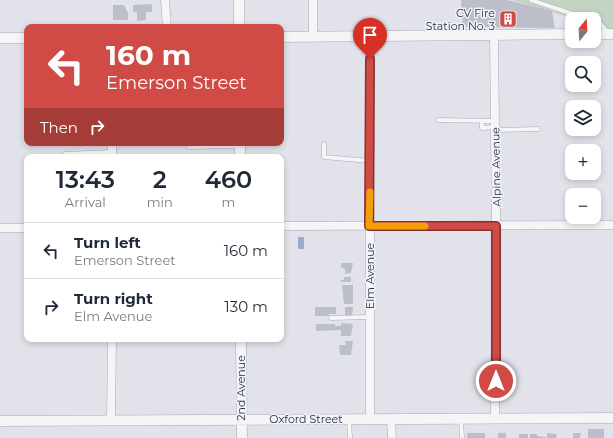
<!DOCTYPE html>
<meta charset="utf-8">
<style>
body{margin:0;font-family:Montserrat,sans-serif;background:#f6f6f7;color:#1f2937;height:100vh;display:flex;flex-direction:column;font-size:15px;white-space:nowrap}
*{box-sizing:border-box;margin:0}
p{font-size:13px;color:#747a83}
.icon{flex:none;width:22px;height:22px;fill:none;stroke:currentColor;stroke-width:2;stroke-linecap:round;stroke-linejoin:round}
.map{position:relative;flex:1;overflow:hidden}
.drawer{position:absolute;left:24px;top:154px;width:260px;height:188px;display:flex;flex-direction:column;background:#fff;border-radius:8px;box-shadow:0 2px 6px #0003}
.drawer>*{flex:none}
.hud{position:absolute;left:24px;top:24px;width:260px;height:122px;border-radius:8px;box-shadow:0 2px 6px #0003;background:#d04b46;color:#fff;overflow:hidden}
.needle{width:26px;rotate:18deg}
.tools{position:absolute;left:565px;top:12px;display:grid;gap:8px}
.tools a{display:grid;place-items:center;width:36px;height:36px;border-radius:8px;background:#fff;box-shadow:0 2px 6px #0003;font-size:20px}
.pin{position:absolute;display:grid;place-items:center;width:34px;height:34px;color:#fff;margin:-41px -17px;border-radius:50% 50% 50% 0;rotate:-45deg;box-shadow:0 0 4px #0007}
.pin .icon{rotate:45deg}
.me{position:absolute;width:44px;margin:-22px;rotate:0deg;stroke-linejoin:round;filter:drop-shadow(0 0 3px #0008)}
.turn{display:flex;align-items:center;gap:14px;height:84px;padding:0 16px;font-size:18px}
.turn .icon{width:52px;height:52px;stroke-width:2.5}
.turn b{display:block;font-size:28px;line-height:34px}
.then{display:flex;align-items:center;height:38px;padding:0 16px;background:#0003;gap:8px;font-size:15px}
.eta{display:flex;justify-content:space-evenly;align-items:center;height:68px;text-align:center}
.eta b{font-size:24px;font-weight:600;line-height:28px}
ul{padding:0;list-style:none}
li{display:flex;align-items:center;gap:12px;height:56px;padding:0 16px;border-top:1px solid #e0e1e3}
li div{flex:1}
li b{display:block;font-size:15px}
li em{font-style:normal}
.map>svg:first-child{display:block}
.green{fill:#c4d4c3}
.water{fill:#9caacb}
.building{fill:#bcbeca}
.lines{fill:none;stroke-linecap:round;stroke-linejoin:round}
.service-casing{stroke:#a7a9b5;stroke-width:5}
.minor-casing{stroke:#a7a9b5;stroke-width:9}
.tertiary-casing{stroke:#a7a9b5;stroke-width:11}
.service{stroke:#f5f5f8;stroke-width:4}
.minor{stroke:#f5f5f8;stroke-width:8}
.tertiary{stroke:#f5f5f8;stroke-width:10}
.route-casing{stroke:#87312e;stroke-width:10}
.route{stroke:#d04b46;stroke-width:7}
.slow{stroke:#f59e0b;stroke-width:7}
.labels{text-anchor:middle;stroke-width:3;stroke-linejoin:round;paint-order:stroke}
.poi-label{font-size:11px;fill:#292e43;stroke:#f1f3f8;text-anchor:end}
.street-label{font-size:11px;fill:#292e43;stroke:#f1f3f8}
</style>
<div class="map">
<svg width="613" height="438" viewBox="0 0 613 438">
<rect width="100%" height="100%" fill="#e2e3ea"/>
<!-- green -->
<path class="green" d="M512,0H613V33L594,26V19H575Z"/>
<!-- water -->
<path class="water" d="M298,237H304V249H298Z"/>
<!-- building -->
<path class="building" d="M461,0H507L552,11L555,28L463,27Z
M152,4V12H146V20L137,21V12H133V5Z
M113,5H124L128,13V20H113Z
M341,263H353L351,273L345,274V269L341,267Z
M344,277H351V282H341V280H344Z
M342,285H353V304H344Z
M315,307H336V314H329V316H315Z
M345,307H353L352,317H345Z
M341,323L353,324L351,336H341V330L316,331V324H335V326H341Z
M345,341H353L351,355H340L339,345H346Z
M588,429H604V438H588Z
M467,433H485V438H467Z
M498,433H506V438H498Z
M547,433L557,434L556,438H547Z
M573,433H581L580,438H573Z
M519,434H528V438H519Z
M530,434H537V436L546,437V438H530Z"/>
<g class="lines">
<defs>
<path id="service" d="M531,0L588,19
M594,21L601,24L608,33
M438,120L495,121
M482,121V128L495,127
M495,130L538,129
M324,144V157L370,161
M189,147L239,146
M65,154L112,152
M331,318L370,317
M349,419L350,438
M461,419L462,438"/>
<path id="minor" d="M165,0L167,27
M313,0V37
M494,36L496,220L495,418
M112,143V157
M281,226L613,225
M0,228H27
M370,419V37
M391,419L392,438
M111,420L112,339"/>
<path id="tertiary" d="M239,0V27
M594,34H613
M281,37L572,34
M0,38H27
M240,143V157
M241,339L242,438
M0,421L613,418"/>
</defs>
<!-- service casing -->
<use href="#service" class="service-casing"/>
<!-- minor casing -->
<use href="#minor" class="minor-casing"/>
<!-- tertiary casing -->
<use href="#tertiary" class="tertiary-casing"/>
<!-- service -->
<use href="#service" class="service"/>
<!-- minor -->
<use href="#minor" class="minor"/>
<!-- tertiary -->
<use href="#tertiary" class="tertiary"/>
</g>
<g class="lines">
<defs>
<path id="route" d="M370,59L369,226H496V381"/>
</defs>
<!-- route casing -->
<use href="#route" class="route-casing"/>
<!-- route -->
<use href="#route" class="route"/>
<!-- slow -->
<path class="slow" d="M370,192L369,226H425"/>
</g>
<!-- icons -->
<defs>
<symbol id="building-square" viewBox="-11 -11 22 22"><rect x="-9" y="-9" width="18" height="18" rx="4" fill="#d04b46" stroke="#f1f3f8"/><path d="M-4-6H4V6H1V3H-1V6H-4ZM-2.5-4.3h1.7v1.8h-1.7ZM.8-4.3h1.7v1.8H.8ZM-2.5-1h1.7V.8h-1.7ZM.8-1h1.7V.8H.8Z" fill="#fff"/></symbol>
</defs>
<g fill-rule="evenodd">
<use href="#building-square" x="498" y="9" width="20" height="20"/>
</g>
<g class="labels">
<!-- poi labels -->
<g class="poi-label">
<text x="495" y="17">CV Fire<tspan x="495" dy="13">Station No. 3</tspan></text>
</g>
<!-- street labels -->
<g class="street-label">
<text transform="translate(496 167) rotate(-91)" y="4">Alpine Avenue</text>
<text transform="translate(370 276) rotate(-90)" y="4">Elm Avenue</text>
<text transform="translate(241 388) rotate(-90)" y="4">2nd Avenue</text>
<text x="306" y="423">Oxford Street</text>
</g>
</g>
</svg>
<div class="tools">
<a><svg class="needle" viewBox="-14 -14 28 28"><path d="M0-13l5 13h-10z" fill="#e53935"/><path d="M0 13l5-13h-10z" fill="#747a83"/></svg></a>
<a><svg class="icon" aria-label="search" viewBox="0 0 24 24"><circle cx="10" cy="10" r="6"/><path d="M15 15l6 6"/></svg></a>
<a><svg class="icon" aria-label="layers" viewBox="0 0 24 24"><path d="M12 4l9 5-9 5-9-5zM3 14l9 5 9-5"/></svg></a>
<a>+</a>
<a>−</a>
</div>
<div class="pin" style="left:370px;top:59px;background:#d93025"><svg class="icon" aria-label="arrive" viewBox="0 0 24 24"><path d="M6 21V4h12l-3 4 3 4H6"/></svg></div>
<svg class="me" style="left:496px;top:381px" viewBox="-20 -20 40 40"><circle r="17" fill="#d04b46" stroke="#fff" stroke-width="3"/><path d="M0-11L8 9 0 5-8 9z" fill="#fff"/></svg>
<div class="hud">
<div class="turn"><svg class="icon" aria-label="left" viewBox="0 0 24 24"><path d="M17 20v-9H6M10 6l-5 5 5 5"/></svg><div><b>160 m</b>Emerson Street</div></div>
<div class="then">Then<svg class="icon" aria-label="right" viewBox="0 0 24 24"><path d="M7 20v-9h11M14 6l5 5-5 5"/></svg></div>
</div>
<section class="drawer">
<div class="eta">
<div><b>13:43</b><p>Arrival</p></div>
<div><b>2</b><p>min</p></div>
<div><b>460</b><p>m</p></div>
</div>
<ul>
<li><svg class="icon" aria-label="left" viewBox="0 0 24 24"><path d="M17 20v-9H6M10 6l-5 5 5 5"/></svg><div><b>Turn left</b><p>Emerson Street</p></div><em>160 m</em></li>
<li><svg class="icon" aria-label="right" viewBox="0 0 24 24"><path d="M7 20v-9h11M14 6l5 5-5 5"/></svg><div><b>Turn right</b><p>Elm Avenue</p></div><em>130 m</em></li>
</ul>
</section>
</div>
